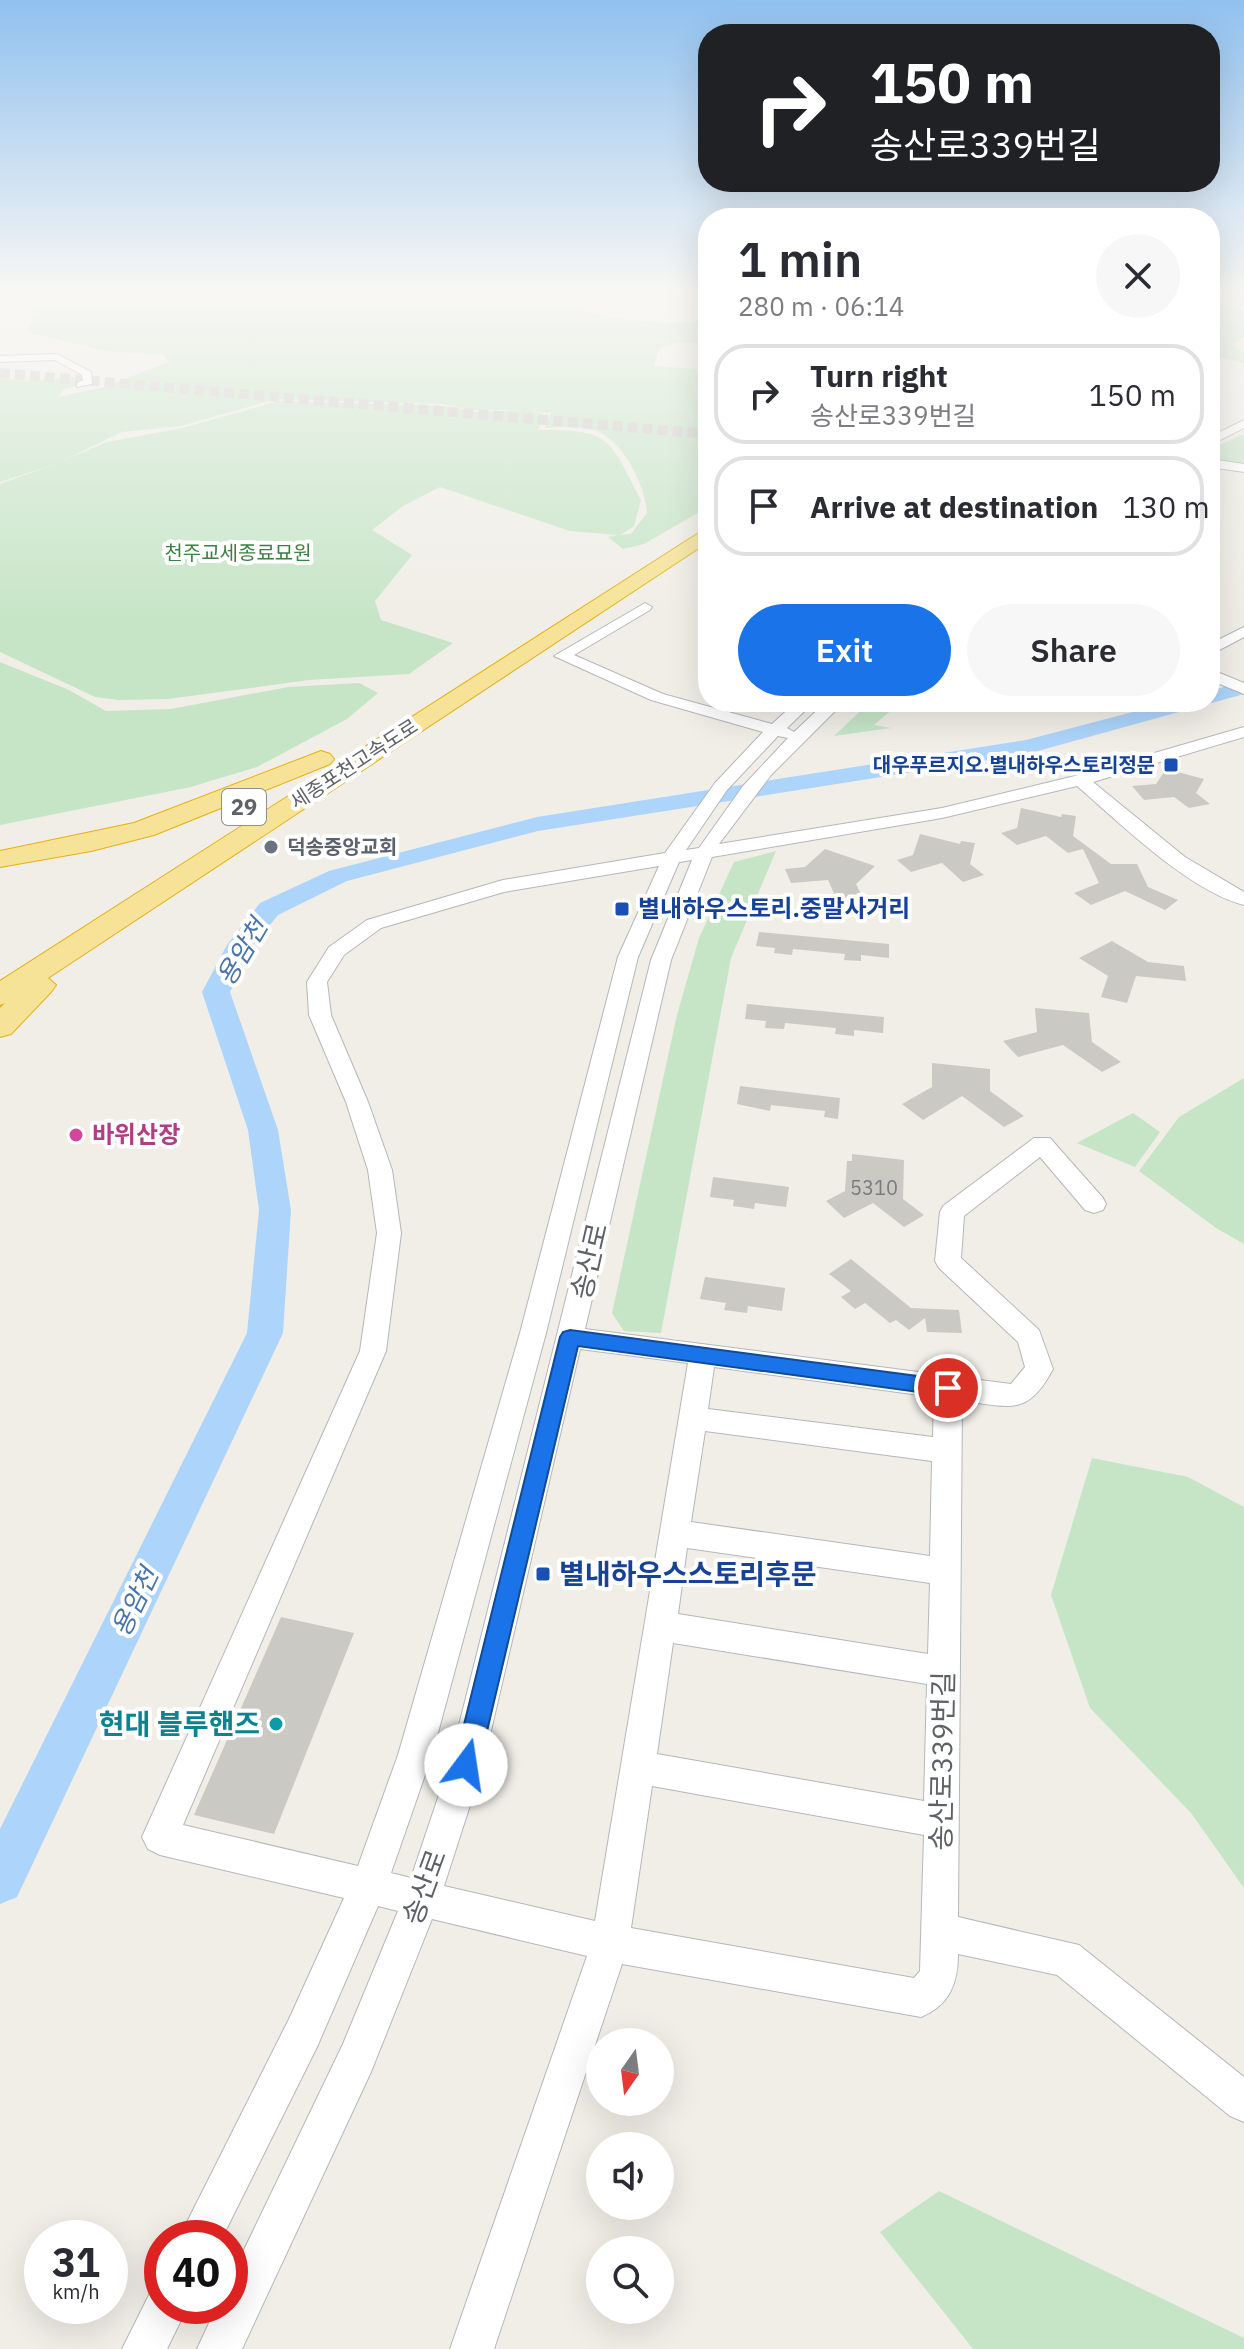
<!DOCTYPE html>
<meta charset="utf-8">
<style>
body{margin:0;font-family:"IBM Plex Sans","Noto Sans KR",sans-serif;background:#f7f7f7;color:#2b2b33;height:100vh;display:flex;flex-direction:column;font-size:30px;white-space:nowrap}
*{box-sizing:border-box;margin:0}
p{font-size:26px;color:#7c7c81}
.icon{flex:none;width:44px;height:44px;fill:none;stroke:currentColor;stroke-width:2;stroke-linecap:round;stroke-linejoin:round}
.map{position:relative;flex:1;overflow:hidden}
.drawer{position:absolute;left:698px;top:208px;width:522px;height:504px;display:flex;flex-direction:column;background:#fff;border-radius:32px;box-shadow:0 8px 32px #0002}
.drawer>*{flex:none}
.banner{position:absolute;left:698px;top:24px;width:522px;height:168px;border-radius:32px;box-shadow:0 8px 32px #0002;background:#202124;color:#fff;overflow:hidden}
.needle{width:52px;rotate:194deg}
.fabs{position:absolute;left:586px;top:2028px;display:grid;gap:16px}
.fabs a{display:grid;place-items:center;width:88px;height:88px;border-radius:50%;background:#fff;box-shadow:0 8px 32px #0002;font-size:40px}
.speed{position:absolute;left:24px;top:2220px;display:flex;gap:16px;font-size:40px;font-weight:700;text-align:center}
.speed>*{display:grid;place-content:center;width:104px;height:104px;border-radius:50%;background:#fff;box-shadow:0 8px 32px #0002;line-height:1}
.speed small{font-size:20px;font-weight:400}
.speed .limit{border:12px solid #d22;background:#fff;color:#111}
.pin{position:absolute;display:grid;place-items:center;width:68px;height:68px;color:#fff;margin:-34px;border:4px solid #fff;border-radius:50%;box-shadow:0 2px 8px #0007}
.me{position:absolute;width:88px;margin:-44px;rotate:14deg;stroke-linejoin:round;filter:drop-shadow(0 0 6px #0008)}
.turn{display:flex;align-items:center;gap:28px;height:168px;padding:0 40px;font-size:36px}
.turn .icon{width:104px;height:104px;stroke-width:2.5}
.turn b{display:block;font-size:56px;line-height:68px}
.round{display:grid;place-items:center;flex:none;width:84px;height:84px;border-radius:42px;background:#f7f7f7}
.overview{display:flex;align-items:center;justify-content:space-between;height:136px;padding:0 40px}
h1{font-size:48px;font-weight:600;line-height:60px}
.primary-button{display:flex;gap:16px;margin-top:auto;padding:16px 40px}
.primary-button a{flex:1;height:92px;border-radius:48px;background:#1a73e8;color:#fff;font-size:32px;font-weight:600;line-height:92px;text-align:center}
.primary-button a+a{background:#f7f7f7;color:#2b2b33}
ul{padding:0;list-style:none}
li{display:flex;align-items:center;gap:24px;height:100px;margin:0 16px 12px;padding:0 24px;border:4px solid #e1e1e2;border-radius:32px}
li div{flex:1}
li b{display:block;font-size:30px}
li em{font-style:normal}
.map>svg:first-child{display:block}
.green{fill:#c6e5c7;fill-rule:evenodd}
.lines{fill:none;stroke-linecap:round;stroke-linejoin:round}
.river{fill:#add4fa;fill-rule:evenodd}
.building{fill:#cbc9c4}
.minor-tunnel{stroke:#cccbc7;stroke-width:10;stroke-dasharray:10 5;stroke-linecap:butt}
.minor-casing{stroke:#b4b7bb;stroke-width:2}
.highway-casing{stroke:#e8b00f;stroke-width:2}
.minor{fill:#fff;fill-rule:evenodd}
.highway{fill:#f6e397;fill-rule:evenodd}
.route{fill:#1a73e8;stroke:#114b97;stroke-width:2}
.transit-dot{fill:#1a4fb4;stroke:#fff;stroke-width:3}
.worship-dot{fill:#6b7280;stroke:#fff;stroke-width:3}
.hotel-dot{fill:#d1479c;stroke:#fff;stroke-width:3}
.culture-dot{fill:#0f9aa8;stroke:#fff;stroke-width:3}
.labels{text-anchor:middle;stroke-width:8;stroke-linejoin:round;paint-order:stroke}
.far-park-label{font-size:20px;fill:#3b8141;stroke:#fff}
.far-street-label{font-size:20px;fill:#5e6266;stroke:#fff}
.far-transit-label{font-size:20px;font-weight:bold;fill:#164399;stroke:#fff;text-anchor:end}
.far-worship-label{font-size:20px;font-weight:bold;fill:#5b616d;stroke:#fff;text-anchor:start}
.number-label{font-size:20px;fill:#797c7e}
.shield{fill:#fff;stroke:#8e9194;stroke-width:2}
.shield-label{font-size:22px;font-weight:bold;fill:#5e6266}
.transit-label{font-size:24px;font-weight:bold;fill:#164399;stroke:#fff;text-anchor:start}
.hotel-label{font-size:24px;font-weight:bold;fill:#b23c85;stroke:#fff;text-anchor:start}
.water-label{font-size:26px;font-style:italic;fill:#4a74ac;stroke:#fff}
.near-street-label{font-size:28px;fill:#5e6266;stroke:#fff}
.near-transit-label{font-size:28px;font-weight:bold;fill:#164399;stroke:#fff;text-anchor:start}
.near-culture-label{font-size:28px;font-weight:bold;fill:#0d838f;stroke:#fff;text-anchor:end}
</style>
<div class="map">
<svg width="1244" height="2349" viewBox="0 0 1244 2349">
<rect width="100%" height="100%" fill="#f0eee7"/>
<!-- green -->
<path class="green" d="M64,291H571L561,300C602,323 662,323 708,322V342L677,343L659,349L654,366L708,370V507L644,544L623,549L608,537L618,535L570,531L440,487L403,506L372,530L412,555L375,601L381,620L453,643L409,674L309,680L168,699L119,700L95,697L0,652V484L55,464L0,482V378L30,381L71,377L80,379L78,385L63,390L58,397L105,387L168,362L165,355L106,351L27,332L35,310ZM276,399L441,404L476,410H524L477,412L445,406L279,401L182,428L107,442L62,461L122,432L181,426ZM533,411L551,413L545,428C562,427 585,425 601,433C626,447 645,486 647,513L631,534L620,535L634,526L641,500C609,438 611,429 538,430L546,415Z
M1210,291H1215L1214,294L1244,310V337L1232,344L1244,353V363L1210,355Z
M1244,434V466L1210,458L1211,449Z
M0,662L69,690L106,711L171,709L288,687L359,683L378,693L347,719L257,767L191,787L0,825Z
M870,702H901L874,725L891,728L834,736Z
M776,851L731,958L661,1333L624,1331L612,1313L677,1015L699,938L734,862Z
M1244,1078V1244L1216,1228L1139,1171L1179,1117Z
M1133,1113L1160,1132L1135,1167L1077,1143Z
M1092,1458L1188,1477L1244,1507V1888L1191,1813L1090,1708L1051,1595Z
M939,2191L1244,2338V2349H973L880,2232Z"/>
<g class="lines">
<!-- river -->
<path class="river" d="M1244,681V694L1027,754L538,831L347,881L278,915L252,947L230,992L278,1130L291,1210L283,1333L17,1897L0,1904V1829L247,1333L259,1210L248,1130L202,992L227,945L260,903L329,871L537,817L1026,740L1171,702H1210V691Z"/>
</g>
<!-- building -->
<path class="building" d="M1166,769L1204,779L1196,793L1210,804L1189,808L1174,797L1144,800L1132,786L1156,784Z
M1021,808L1061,817L1062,814L1076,816L1073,836L1111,864H1137L1148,887L1178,900L1165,910L1125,891L1091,905L1074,893L1099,883L1083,849L1068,853L1046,836L1017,845L1001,833L1017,828Z
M920,834L960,844L961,841L975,843L970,864L984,875L963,882L942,863L911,872L897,860L913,855Z
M825,849L875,866L856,884L863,898L837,900L828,880L791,883L785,869L805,867Z
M759,932L889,944V958L861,955V961L844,960L845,954L793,949L792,955L774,953L775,948L756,946Z
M1112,941L1148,962L1184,966L1186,981L1136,976L1127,1003L1101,997L1108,976L1079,958Z
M747,1004L884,1017L883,1033L854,1030V1036L835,1034L836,1028L785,1023L784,1029L765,1028L766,1021L745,1019Z
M1035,1008L1089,1013L1092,1042L1121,1062L1102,1072L1063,1045L1018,1057L1003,1041L1037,1032Z
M932,1063L990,1069V1091L1024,1116L1004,1127L962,1096L923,1120L902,1104L932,1087Z
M740,1086L840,1098L838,1119L824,1117L825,1111L771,1105L770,1111L737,1104Z
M852,1154L904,1160L903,1199L924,1215L904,1227L873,1203L844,1218L826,1201L845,1191L847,1161H852Z
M713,1177L789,1187L786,1207L755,1203L754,1209L733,1206L734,1200L710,1197Z
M851,1259L911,1308L959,1310L962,1333L927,1332L925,1318L909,1330L896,1320L890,1323L865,1303L855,1309L841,1297L851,1291L829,1274Z
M705,1277L785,1288L782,1311L748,1306L747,1313L724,1310L726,1303L700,1299Z
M281,1617L354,1633L274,1834L194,1815Z"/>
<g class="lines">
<!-- minor-tunnel -->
<path class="minor-tunnel" d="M0,373L708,434"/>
<defs>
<path id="minor" d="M57,354L91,372L92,384L77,387V383L83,380L82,375L55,360L0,362V356Z
M1244,420V428L1210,445V437Z
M1210,459L1244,464V472L1210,467Z
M645,603L652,607L650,610L574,655L663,694L772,724L796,702H814L787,728L794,732L826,702H844L771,775L719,844L942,808L1075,776L1244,727V737L1093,782L1185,857L1244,892V905C1189,891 1120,823 1077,786L942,818L712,857L671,960L585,1329L1011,1384L1025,1367L1018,1342L939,1268L935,1261L940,1212L943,1206L1034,1138H1050L1103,1198L1106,1204L1103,1210L1094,1213L1085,1210L1040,1157L964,1216L961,1258L1039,1330L1053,1369C1027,1418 1009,1406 962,1401L958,1917L1079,1945L1244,2077V2122L1230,2116L1057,1975L958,1954C958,1983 950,2005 921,2017L622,1964L494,2349H450L587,1956L432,1919L371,2072L242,2349H197L217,2306H230V2279L343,2044L398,1911L378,1906L317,2047L222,2238H179L289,2019L344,1898L160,1855L148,1849L142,1837L360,1351L377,1233L368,1170L346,1102L309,1015L307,982L329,947L367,920L503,880L665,853L715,783L763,732L651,700L554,656ZM778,736L788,738L743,786L699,848L686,850L727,790ZM692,860L651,960L449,1765L411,1878L391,1873L432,1755L546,1333L638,957L679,862ZM659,866L618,957L520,1333L398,1755L358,1866L183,1825L386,1351L401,1233L392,1170L368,1102L331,1015L327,982L344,955L381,928L504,892ZM580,1349L688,1363L595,1921L444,1886L483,1765ZM714,1367L934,1397L933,1437L708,1409ZM705,1431L932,1461L930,1556L691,1522ZM687,1548L930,1583L928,1654L678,1614ZM673,1643L927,1684L924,1801L657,1754ZM652,1786L924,1835L920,1971L914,1978L631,1928Z
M1244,627V637L1210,655V644Z
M1210,669L1244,683V694L1210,680Z
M162,2286V2306H188L167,2349H122L151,2291Z"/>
<path id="highway" d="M708,527V542L48,978L56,985L51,992L11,1034L0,1037V1008L5,1003L0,1005V981Z
M321,751L330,754L334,759L330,764L154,835L91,851L0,867V851L134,823Z"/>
</defs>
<!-- minor casing -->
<use href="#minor" class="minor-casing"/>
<!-- highway casing -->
<use href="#highway" class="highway-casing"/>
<!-- minor -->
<use href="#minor" class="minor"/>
<!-- highway -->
<use href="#highway" class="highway"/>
</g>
<!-- sky -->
<linearGradient id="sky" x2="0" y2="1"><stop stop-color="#90c1ef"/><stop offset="0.47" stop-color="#f8f7f4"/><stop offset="1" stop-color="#f8f7f4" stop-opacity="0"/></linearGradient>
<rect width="1244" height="620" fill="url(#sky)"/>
<!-- route -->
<path class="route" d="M570,1330L948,1380L955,1382L958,1388L955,1394L948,1396L578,1346L479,1765L476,1774L466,1778L457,1774L454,1765L560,1337L563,1332Z"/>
<!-- markers -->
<g class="transit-dot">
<rect x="1163" y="757" width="16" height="16" rx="4"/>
<rect x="614" y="901" width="16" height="16" rx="4"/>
<rect x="535" y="1566" width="16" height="16" rx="4"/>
</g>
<circle class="worship-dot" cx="271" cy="847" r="8"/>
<circle class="hotel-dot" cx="76" cy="1135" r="8"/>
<circle class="culture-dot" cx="276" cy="1724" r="8"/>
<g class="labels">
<!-- far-park labels -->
<g class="far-park-label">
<text x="238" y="560">천주교세종료묘원</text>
</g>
<!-- far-street labels -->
<g class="far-street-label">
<text transform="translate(354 764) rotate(-33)" y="7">세종포천고속도로</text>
</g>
<!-- far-transit labels -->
<g class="far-transit-label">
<text x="1155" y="772">대우푸르지오.별내하우스토리정문</text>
</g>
<!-- far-worship labels -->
<g class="far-worship-label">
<text x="287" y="854">덕송중앙교회</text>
</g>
<!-- number labels -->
<g class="number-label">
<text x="874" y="1195">5310</text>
</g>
<!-- shield labels -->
<rect class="shield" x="222" y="789" width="44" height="36" rx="6"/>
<g class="shield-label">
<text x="244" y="815">29</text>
</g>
<!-- transit labels -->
<g class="transit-label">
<text x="638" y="917">별내하우스토리.중말사거리</text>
</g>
<!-- hotel labels -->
<g class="hotel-label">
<text x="92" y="1143">바위산장</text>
</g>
<!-- water labels -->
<g class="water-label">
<text transform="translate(242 952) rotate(-59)" y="9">용암천</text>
<text transform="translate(135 1602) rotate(-64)" y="9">용암천</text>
</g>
<!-- near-street labels -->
<g class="near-street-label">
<text transform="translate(589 1261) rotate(-77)" y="10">송산로</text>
<text transform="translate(942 1761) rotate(-89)" y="10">송산로339번길</text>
<text transform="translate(424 1887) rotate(-70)" y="10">송산로</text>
</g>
<!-- near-transit labels -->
<g class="near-transit-label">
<text x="559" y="1584">별내하우스스토리후문</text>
</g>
<!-- near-culture labels -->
<g class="near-culture-label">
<text x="260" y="1734">현대 블루핸즈</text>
</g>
</g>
</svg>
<div class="fabs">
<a><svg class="needle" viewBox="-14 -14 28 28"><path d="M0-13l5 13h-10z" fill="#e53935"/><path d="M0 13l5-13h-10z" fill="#7c7c81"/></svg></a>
<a><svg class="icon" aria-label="sound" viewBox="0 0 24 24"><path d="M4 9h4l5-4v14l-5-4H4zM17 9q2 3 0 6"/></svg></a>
<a><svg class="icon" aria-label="search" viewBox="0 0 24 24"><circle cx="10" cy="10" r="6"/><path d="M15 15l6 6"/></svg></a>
</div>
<div class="speed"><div>31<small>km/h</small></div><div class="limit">40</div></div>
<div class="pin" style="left:948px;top:1388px;background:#d93025"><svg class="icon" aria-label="arrive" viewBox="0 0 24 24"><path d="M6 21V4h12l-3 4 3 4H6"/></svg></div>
<svg class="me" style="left:466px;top:1765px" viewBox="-20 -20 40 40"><circle r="19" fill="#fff"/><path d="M0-13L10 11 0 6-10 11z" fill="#1a73e8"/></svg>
<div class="banner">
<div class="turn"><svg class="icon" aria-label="right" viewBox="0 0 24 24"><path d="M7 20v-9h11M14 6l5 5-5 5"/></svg><div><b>150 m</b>송산로339번길</div></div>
</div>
<section class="drawer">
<div class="overview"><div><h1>1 min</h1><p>280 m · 06:14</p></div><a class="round"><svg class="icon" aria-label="close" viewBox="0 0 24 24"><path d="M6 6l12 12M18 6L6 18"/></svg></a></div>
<ul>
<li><svg class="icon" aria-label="right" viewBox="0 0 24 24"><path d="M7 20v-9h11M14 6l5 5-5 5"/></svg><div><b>Turn right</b><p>송산로339번길</p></div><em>150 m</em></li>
<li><svg class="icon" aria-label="arrive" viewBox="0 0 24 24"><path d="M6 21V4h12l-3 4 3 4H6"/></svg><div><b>Arrive at destination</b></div><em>130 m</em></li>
</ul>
<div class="primary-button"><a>Exit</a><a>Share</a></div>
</section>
</div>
